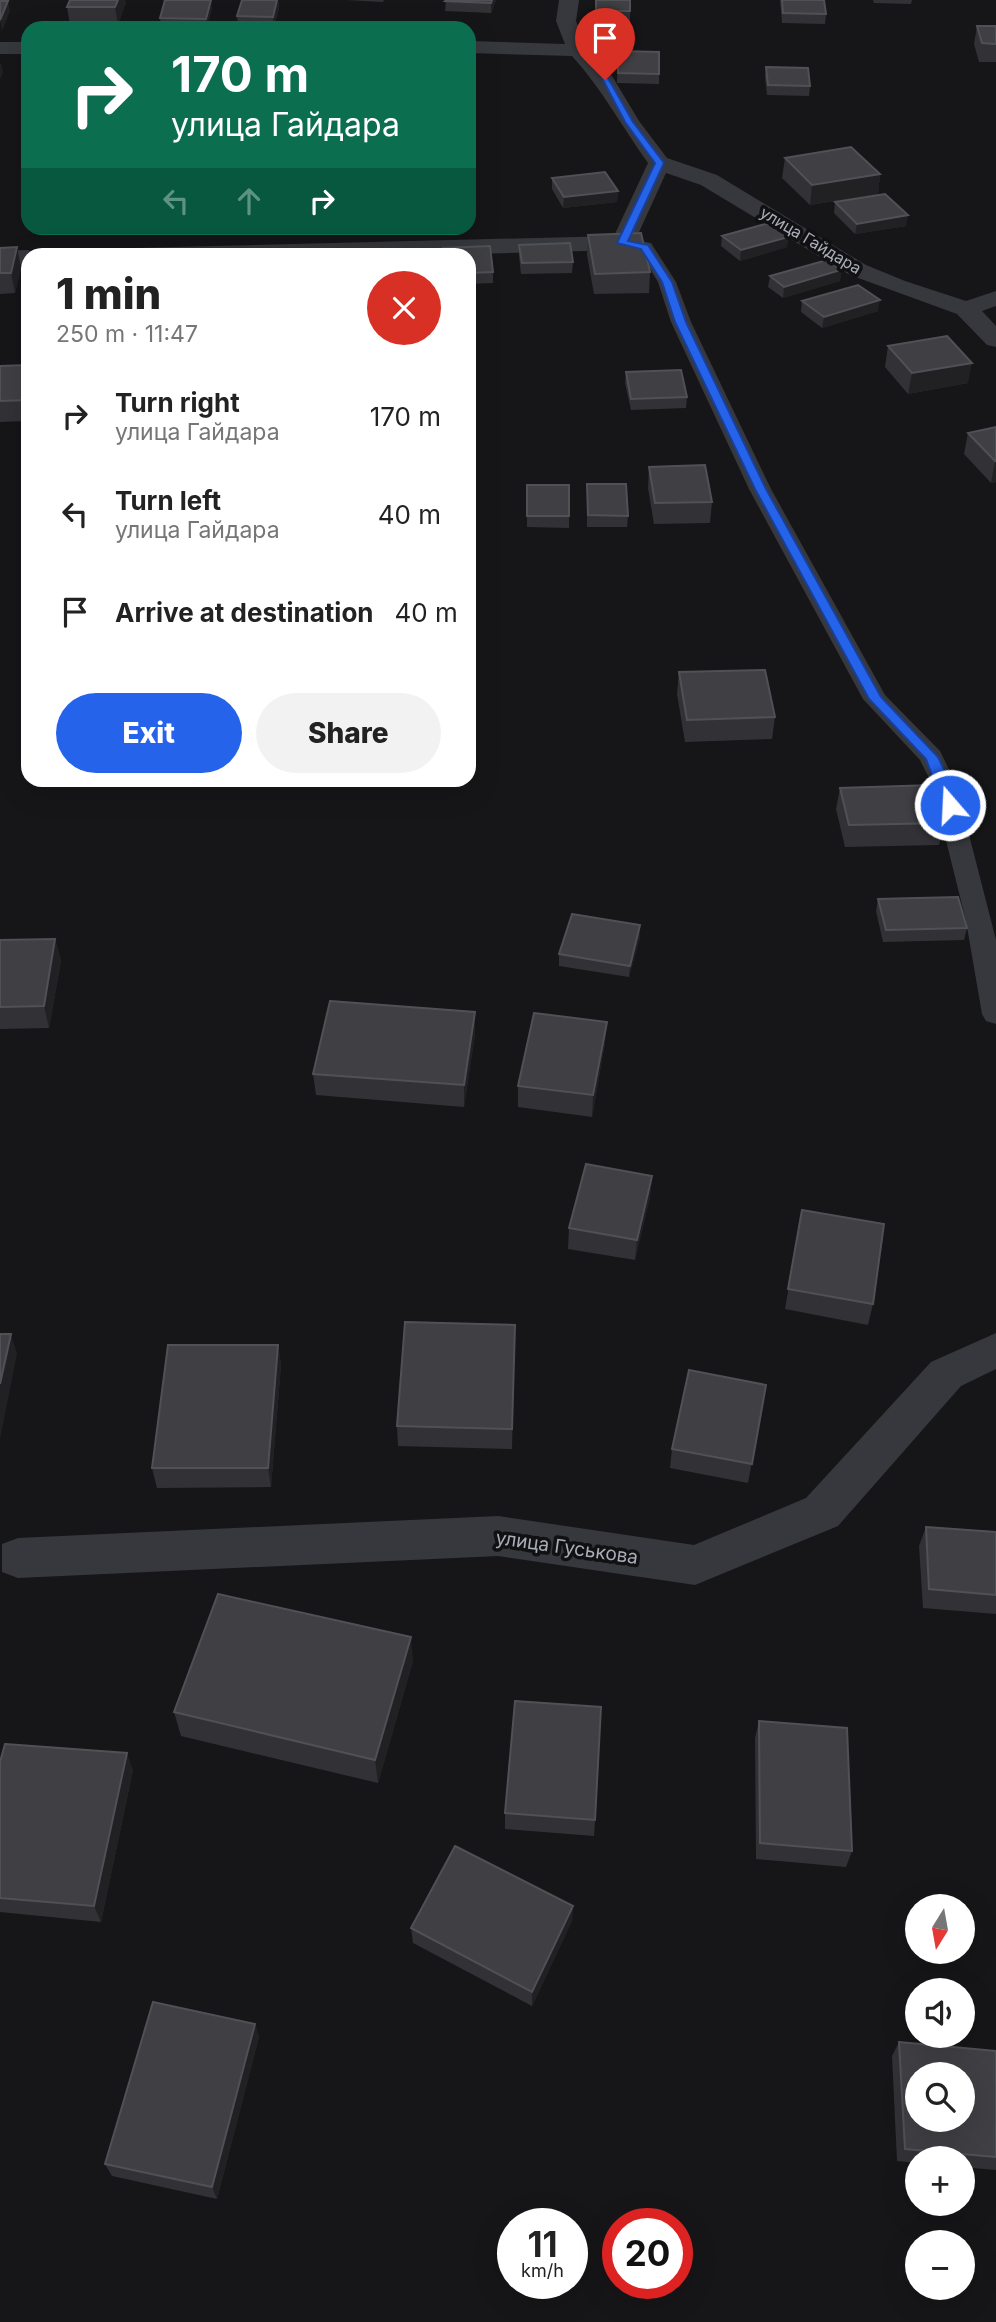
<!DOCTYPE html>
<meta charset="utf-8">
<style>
body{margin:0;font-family:Inter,sans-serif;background:#f2f2f2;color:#222;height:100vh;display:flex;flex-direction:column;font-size:26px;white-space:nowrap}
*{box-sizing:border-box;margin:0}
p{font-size:23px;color:#767676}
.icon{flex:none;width:38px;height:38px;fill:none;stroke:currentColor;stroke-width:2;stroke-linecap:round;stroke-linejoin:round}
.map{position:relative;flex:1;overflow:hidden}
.panel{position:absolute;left:21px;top:248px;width:455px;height:539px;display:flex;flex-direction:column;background:#fff;border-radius:21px;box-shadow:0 7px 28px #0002}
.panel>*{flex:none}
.guide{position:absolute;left:21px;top:21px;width:455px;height:214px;border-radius:21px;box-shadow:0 7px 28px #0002;background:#0b6e4f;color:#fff;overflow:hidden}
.needle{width:46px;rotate:191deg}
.fabs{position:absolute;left:905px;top:1894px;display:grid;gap:14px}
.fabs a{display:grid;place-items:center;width:70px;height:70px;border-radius:50%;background:#fff;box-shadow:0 7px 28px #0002;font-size:35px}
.speed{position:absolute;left:497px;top:2208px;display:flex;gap:14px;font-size:35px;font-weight:700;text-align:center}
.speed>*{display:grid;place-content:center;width:91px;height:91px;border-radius:50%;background:#fff;box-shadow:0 7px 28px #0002;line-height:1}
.speed small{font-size:18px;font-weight:400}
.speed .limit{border:10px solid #d22;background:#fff;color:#111}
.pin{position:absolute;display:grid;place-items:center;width:60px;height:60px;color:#fff;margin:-72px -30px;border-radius:50% 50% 50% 0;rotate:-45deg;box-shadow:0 0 7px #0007}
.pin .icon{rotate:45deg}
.me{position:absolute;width:77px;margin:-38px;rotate:341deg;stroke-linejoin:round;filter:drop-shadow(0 0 5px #0008)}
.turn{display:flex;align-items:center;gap:24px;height:147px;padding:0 35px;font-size:32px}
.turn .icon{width:91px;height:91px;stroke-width:2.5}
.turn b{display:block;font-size:49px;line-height:60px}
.lanes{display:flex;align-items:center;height:66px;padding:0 35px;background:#0003;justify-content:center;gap:35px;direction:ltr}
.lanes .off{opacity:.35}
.round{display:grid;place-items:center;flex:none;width:74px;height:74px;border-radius:37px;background:#f2f2f2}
.overview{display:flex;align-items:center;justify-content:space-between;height:119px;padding:0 35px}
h1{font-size:42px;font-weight:800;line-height:52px}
.button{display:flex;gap:14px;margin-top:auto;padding:14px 35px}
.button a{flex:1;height:80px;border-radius:42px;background:#2563eb;color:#fff;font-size:28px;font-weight:800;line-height:80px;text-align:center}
.button a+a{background:#f2f2f2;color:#222}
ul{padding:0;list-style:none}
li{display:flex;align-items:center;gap:21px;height:98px;padding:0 35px}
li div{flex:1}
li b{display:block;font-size:26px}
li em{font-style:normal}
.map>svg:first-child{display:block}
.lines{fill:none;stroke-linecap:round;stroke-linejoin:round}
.lane{fill:#37383d;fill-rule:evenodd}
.street{fill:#37383d;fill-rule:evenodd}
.wall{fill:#323236}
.shaded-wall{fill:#212124}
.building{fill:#3f3f44;stroke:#4f5156;stroke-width:2;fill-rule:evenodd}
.route{fill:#2563eb;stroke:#184099;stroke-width:2}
.labels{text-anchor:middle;stroke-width:7;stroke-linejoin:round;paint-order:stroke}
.far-street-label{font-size:16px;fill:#a8adb8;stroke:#111113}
.street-label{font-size:19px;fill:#a8adb8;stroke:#111113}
</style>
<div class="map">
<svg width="996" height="2322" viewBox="0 0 996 2322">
<rect width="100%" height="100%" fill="#161618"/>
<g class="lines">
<!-- lane -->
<path class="lane" d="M622,238L651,243L676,282L691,322L771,489L885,695L940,751L956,784L996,940V1024L986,1021L982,1014L966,921L932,784L920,760L863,699L749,489L671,322L658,282L639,251L616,247L613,243Z"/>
<!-- street -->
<path class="street" d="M559,0H579L576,21L587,48L612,76L639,121L667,158L717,175L866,265L905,281L966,301L996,291V306L982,311L996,326V347L987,345L957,314L850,275L701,185L666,173L634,243L630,248L622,250L400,256H82L93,249L614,236L648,163C622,127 602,89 572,56L469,53V41L565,44L556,21Z
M0,42H28V54H0Z
M28,250L39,256H28V264L0,265V251Z
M996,1333V1369L961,1386L838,1526L695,1585L498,1556L18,1578L2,1572V1544L18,1538L498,1516L694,1545L806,1498L931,1362Z"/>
</g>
<!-- wall -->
<path class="wall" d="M242,0H278L279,8L274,27L238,26L237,16Z
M346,0H384L383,2Z
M446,0H496L491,13L445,11Z
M596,0H630V21L596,20Z
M780,0H824L826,14L825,24L782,23Z
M873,0H912L911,4L874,3Z
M126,2L118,25H70L67,7Z
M212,7L207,28H161L160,18Z
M977,26H996V62H979L974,44Z
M618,51L659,74V84L617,83Z
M766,67L810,86L809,96L767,95L765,77Z
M785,158L880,174L878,194L810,205L782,178Z
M552,178L618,191L617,202L563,208L552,189Z
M835,202L906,226L855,234L834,213Z
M126,228H183V229L127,234Z
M588,235L650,272L649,293L594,294L587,255Z
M722,236L788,237L787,247L740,261L721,246Z
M519,245L573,262L572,273L521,274L519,256Z
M0,248L21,268L15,293L0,294Z
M469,256L493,272V283L469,284Z
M841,270L840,281L783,298L768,287L770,276Z
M802,301L878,311L822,328L801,312Z
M888,346L968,383L908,394L885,367Z
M28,365V421L0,422V366Z
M626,372L687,397L686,408L631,410L625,383Z
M996,427V482L991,483L964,454L968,433Z
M649,467L712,502L710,523L654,524L648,488Z
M587,484L628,516L627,527H587Z
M527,485H569V528L527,527Z
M679,672L775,717L772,739L685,742L677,694Z
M840,788L944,823L939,845L845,847L836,809Z
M878,899L967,928L964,940L883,942L876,911Z
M640,925V937L629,977L559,966V954Z
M55,939L61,961L49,1028L0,1029V940Z
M475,1034L464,1107L316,1095L313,1074Z
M605,1043L592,1117L518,1107V1086Z
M652,1176L650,1197L635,1260L568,1249L569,1228Z
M802,1210L873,1304L868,1325L785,1309Z
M515,1325L512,1449L398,1446L397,1426Z
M278,1345L281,1365L271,1487L157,1488L152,1468Z
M766,1385L748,1483L670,1468L672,1449Z
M926,1527L996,1532V1614L923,1608L919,1546Z
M413,1661L378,1783L181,1736L174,1712Z
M759,1721L852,1851L846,1867L756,1859L755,1738Z
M0,1762L133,1770L101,1922L0,1912Z
M505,1813L595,1820L594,1836L505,1829Z
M573,1906L572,1921L532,2006L413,1943L411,1928Z
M255,2024L259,2037L217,2199L112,2176L105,2164Z
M899,2042L996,2051V2170L962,2167V2158H917V2163L897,2161L892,2056Z"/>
<!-- shaded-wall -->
<path class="shaded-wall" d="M118,0H125L126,2L118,25L115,7Z
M211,0L212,7L207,28L206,19Z
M277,0L279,8L274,27L273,17Z
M492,0H496L491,13V3Z
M8,1L10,11L2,31L0,20Z
M1,62L3,72L0,80V65Z
M880,174L878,194L810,205L812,185Z
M618,191L617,202L563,208L564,197Z
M908,215L906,226L855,234L857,224Z
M788,237L787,247L740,261L741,250Z
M17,247L21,268L15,293L11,273Z
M841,270L840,281L783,298L784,287Z
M880,300L878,311L822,328L824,317Z
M972,363L968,383L908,394L912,373Z
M995,461H996V482L991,483Z
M640,925V937L629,977L630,966Z
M55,939L61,961L49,1028L44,1006Z
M475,1012V1034L464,1107V1085Z
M607,1022L605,1043L592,1117L593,1095Z
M652,1176L650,1197L635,1260L637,1240Z
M11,1334L17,1354L0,1439V1384Z
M278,1345L281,1365L271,1487L268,1468Z
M411,1637L413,1661L378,1783L375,1760Z
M127,1753L133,1770L101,1922L94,1906Z
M573,1906L572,1921L532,2006V1992Z
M255,2024L259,2037L217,2199L212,2187Z"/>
<!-- building -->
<path class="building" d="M70,0H118L115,7H67Z
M165,0H211L206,19L160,18Z
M242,0H277L273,17L237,16Z
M446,0H492L491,3L445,1Z
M596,0H630V11H596Z
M782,0H824L826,14L783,13Z
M0,1H8L0,20Z
M977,26H996V44L982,43Z
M618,51L659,52V74L618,73Z
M766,67L808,68L810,86L768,85Z
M851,147L880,174L812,185L785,158Z
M605,172L618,191L564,197L552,178Z
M885,194L908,215L857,224L835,202Z
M769,223L788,237L741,250L722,236Z
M641,233L650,272L595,274L588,235Z
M570,243L573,262L522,263L519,245Z
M490,246L493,272L469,273V256H443V248Z
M17,247L11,273H0V248Z
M290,249L289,256H244V250Z
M423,249V256H388L387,251Z
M133,256H94L133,255Z
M827,260L841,270L784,287L770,276Z
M858,285L880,300L824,317L802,301Z
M947,336L972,363L912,373L888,346Z
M28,365V400L0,401V366Z
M681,370L687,397L631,399L626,372Z
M996,427V461H995L968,433Z
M705,465L712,502L655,503L649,467Z
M587,484H626L628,516L588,515Z
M527,485H569V516H527Z
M765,670L775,717L687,720L679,672Z
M933,785L944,823L849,825L840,788Z
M958,897L967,928L886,930L878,899Z
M572,914L640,925L630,966L559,954Z
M55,939L44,1006L0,1007V940Z
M330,1001L475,1012L464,1085L313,1074Z
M534,1013L607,1022L593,1095L518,1086Z
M586,1164L652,1176L637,1240L569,1228Z
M802,1210L884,1224L873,1304L788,1289Z
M405,1322L515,1325L512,1429L397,1426Z
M0,1334H11L0,1384Z
M168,1345H278L268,1468H152Z
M689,1370L766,1385L752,1464L672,1449Z
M926,1527L996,1532V1595L929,1589Z
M218,1594L411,1637L375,1760L174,1712Z
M515,1701L601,1707L595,1820L505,1813Z
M759,1721L847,1728L852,1851L760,1843Z
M5,1744L127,1753L94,1906L0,1898V1762Z
M455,1846L573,1906L532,1992L411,1928Z
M153,2002L255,2024L212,2187L105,2164Z
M899,2042L996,2051V2157L905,2149ZM917,2074H962V2119H917Z"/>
<!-- route -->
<path class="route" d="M602,78H608L633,122L664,163L628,241L648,245L672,282L686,322L766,489L881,697L938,757L951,784L954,808L950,810L943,805L926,759L869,699L755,489L675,322L662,282L641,249L617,243L655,163L625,122Z"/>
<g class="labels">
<!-- far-street labels -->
<g class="far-street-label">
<text transform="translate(811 240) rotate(31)" y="6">улица Гайдара</text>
</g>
<!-- street labels -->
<g class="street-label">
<text transform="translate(567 1547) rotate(8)" y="7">улица Гуськова</text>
</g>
</g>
</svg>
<div class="fabs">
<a><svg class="needle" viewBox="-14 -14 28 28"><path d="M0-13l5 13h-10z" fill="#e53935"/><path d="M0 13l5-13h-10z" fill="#767676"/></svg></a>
<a><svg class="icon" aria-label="sound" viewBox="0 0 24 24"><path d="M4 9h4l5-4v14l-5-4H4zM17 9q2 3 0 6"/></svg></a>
<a><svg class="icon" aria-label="search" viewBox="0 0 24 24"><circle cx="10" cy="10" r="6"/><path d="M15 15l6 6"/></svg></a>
<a>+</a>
<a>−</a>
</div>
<div class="speed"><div>11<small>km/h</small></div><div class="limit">20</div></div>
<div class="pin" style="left:605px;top:80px;background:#d93025"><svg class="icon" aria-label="arrive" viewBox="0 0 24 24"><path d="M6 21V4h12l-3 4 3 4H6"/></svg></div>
<svg class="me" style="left:950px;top:805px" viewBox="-20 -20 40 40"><circle r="17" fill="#2563eb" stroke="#fff" stroke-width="3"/><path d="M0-11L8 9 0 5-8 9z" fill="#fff"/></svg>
<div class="guide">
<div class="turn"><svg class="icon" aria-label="right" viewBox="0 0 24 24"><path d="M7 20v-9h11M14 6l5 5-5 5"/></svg><div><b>170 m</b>улица Гайдара</div></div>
<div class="lanes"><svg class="icon off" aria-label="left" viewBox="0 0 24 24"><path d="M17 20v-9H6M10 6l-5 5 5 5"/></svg><svg class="icon off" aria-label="ahead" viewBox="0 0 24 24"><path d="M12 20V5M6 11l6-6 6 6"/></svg><svg class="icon" aria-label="right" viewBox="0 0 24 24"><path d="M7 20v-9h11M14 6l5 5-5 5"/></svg></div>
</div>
<section class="panel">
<div class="overview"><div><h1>1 min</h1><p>250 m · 11:47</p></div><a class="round" style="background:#d93025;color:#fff"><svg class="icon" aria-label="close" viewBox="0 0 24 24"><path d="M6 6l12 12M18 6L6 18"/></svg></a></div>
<ul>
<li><svg class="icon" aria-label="right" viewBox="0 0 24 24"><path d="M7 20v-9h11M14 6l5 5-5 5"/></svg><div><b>Turn right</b><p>улица Гайдара</p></div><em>170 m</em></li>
<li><svg class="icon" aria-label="left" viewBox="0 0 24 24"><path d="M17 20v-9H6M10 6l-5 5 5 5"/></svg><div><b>Turn left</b><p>улица Гайдара</p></div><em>40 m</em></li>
<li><svg class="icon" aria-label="arrive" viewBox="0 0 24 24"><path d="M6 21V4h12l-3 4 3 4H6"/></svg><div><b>Arrive at destination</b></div><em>40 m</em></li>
</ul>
<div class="button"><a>Exit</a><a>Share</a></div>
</section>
</div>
